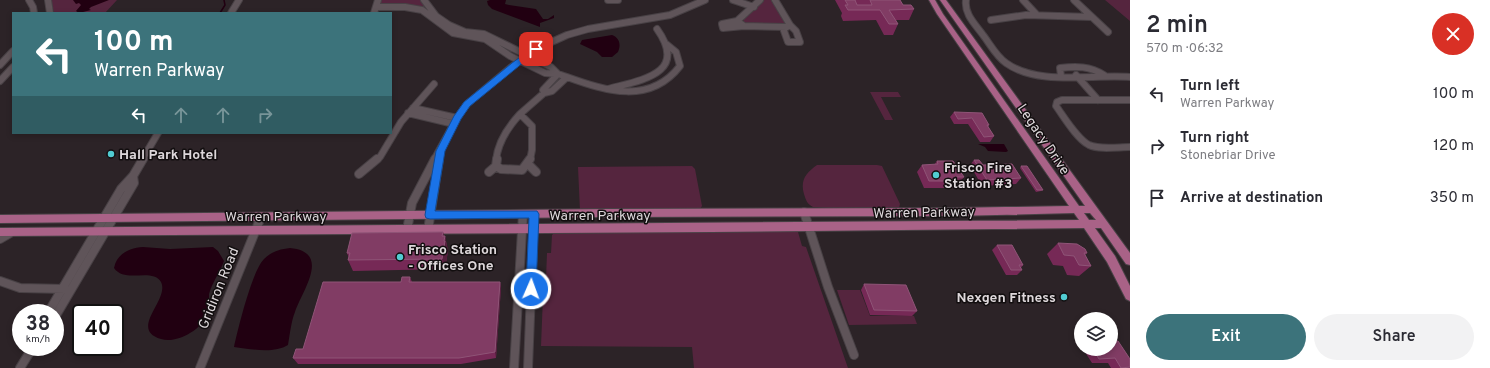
<!DOCTYPE html>
<meta charset="utf-8">
<style>
body{margin:0;font-family:Overpass,sans-serif;background:#f2f2f3;color:#2b2b33;height:100vh;display:flex;flex-direction:column;font-size:15px;white-space:nowrap}
*{box-sizing:border-box;margin:0}
p{font-size:13px;color:#7c7c81}
.icon{flex:none;width:22px;height:22px;fill:none;stroke:currentColor;stroke-width:2;stroke-linecap:round;stroke-linejoin:round}
.map{position:relative;flex:1;overflow:hidden}
.details{display:flex;flex-direction:column;background:#fff;width:360px}
.details>*{flex:none}
.hud{position:absolute;left:12px;top:12px;width:380px;height:122px;border-radius:0px;box-shadow:0 2px 6px #0003;background:#3c737b;color:#fff;overflow:hidden}
.tools{position:absolute;left:1074px;top:312px;display:grid;gap:8px}
.tools a{display:grid;place-items:center;width:44px;height:44px;border-radius:50%;background:#fff;box-shadow:0 2px 6px #0003;font-size:20px}
.speed{position:absolute;left:12px;top:304px;display:flex;gap:8px;font-size:20px;font-weight:700;text-align:center}
.speed>*{display:grid;place-content:center;width:52px;height:52px;border-radius:50%;background:#fff;box-shadow:0 2px 6px #0003;line-height:1}
.speed small{font-size:10px;font-weight:400}
.speed .limit{border:2px solid #111;border-radius:6px;background:#fff;color:#111}
.pin{position:absolute;display:grid;place-items:center;width:34px;height:34px;color:#fff;margin:-17px;border-radius:8px;box-shadow:0 2px 6px #0006}
.me{position:absolute;width:44px;margin:-22px;rotate:2deg;stroke-linejoin:round;filter:drop-shadow(0 0 3px #0008)}
.turn{display:flex;align-items:center;gap:14px;height:84px;padding:0 16px;font-size:18px}
.turn .icon{width:52px;height:52px;stroke-width:2.5}
.turn b{display:block;font-size:28px;line-height:34px}
.lanes{display:flex;align-items:center;height:38px;padding:0 16px;background:#0003;justify-content:center;gap:20px;direction:ltr}
.lanes .off{opacity:.35}
.round{display:grid;place-items:center;flex:none;width:42px;height:42px;border-radius:21px;background:#f2f2f3}
.overview{display:flex;align-items:center;justify-content:space-between;height:68px;padding:0 16px}
h1{font-size:24px;font-weight:600;line-height:30px}
.button{display:flex;gap:8px;margin-top:auto;padding:8px 16px}
.button a{flex:1;height:46px;border-radius:24px;background:#3c737b;color:#fff;font-size:16px;font-weight:600;line-height:46px;text-align:center}
.button a+a{background:#f2f2f3;color:#2b2b33}
ul{padding:0;list-style:none}
li{display:flex;align-items:center;gap:12px;height:52px;padding:0 16px}
li div{flex:1}
li b{display:block;font-size:15px}
li em{font-style:normal}
main{display:flex;flex:1;min-height:0}
.map>svg:first-child{display:block}
.green{fill:#55253e}
.water{fill:#210011}
.lines{fill:none;stroke-linecap:round;stroke-linejoin:round}
.stream{stroke:#210011;stroke-width:1.5}
.minor-far1-casing{stroke:#484145;stroke-width:8}
.minor-casing{stroke:#484145;stroke-width:10}
.major-casing{stroke:#484145;stroke-width:2}
.minor-far1{stroke:#5f5459;stroke-width:6}
.minor{stroke:#5f5459;stroke-width:8}
.major{fill:#a96287;fill-rule:evenodd}
.wall{fill:#762956}
.shaded-wall{fill:#541f3d}
.building{fill:#813c64;stroke:#8f5477}
.route{fill:#1a73e8;stroke:#114b97}
.poi-dot{fill:#51ccd2;stroke:#120e0f;stroke-width:1.5}
.labels{text-anchor:middle;stroke-width:3;stroke-linejoin:round;paint-order:stroke}
.street-label{font-size:14px;fill:#ddd7da;stroke:#120e0f}
.poi-label{font-size:14px;font-weight:bold;fill:#ddd7da;stroke:#120e0f;text-anchor:start}
</style>
<main>
<div class="map">
<svg width="1130" height="368" viewBox="0 0 1130 368">
<rect width="100%" height="100%" fill="#2c2327"/>
<!-- green -->
<path class="green" d="M51,0H117L105,13H54Z
M381,0H420L427,10L380,4Z
M764,0H773L786,25L744,23L743,19Z
M1105,0H1130V21Z
M870,92H898L901,97H881L893,120H885Z
M817,165H877L882,166L900,204L899,208L841,209L813,207C807,204 806,200 804,194C800,180 806,173 817,165Z
M692,166L695,169L702,206L700,209L580,211L578,167Z
M768,231L798,232L802,246L806,247L848,368H694L692,347L541,346L543,296L546,279L547,253H551L552,235L555,232Z
M837,290H860L870,316H914L917,324L849,325Z"/>
<!-- water -->
<path class="water" d="M73,0H109L91,7L89,9L91,10L79,13L76,11L81,5L79,3L76,4Z
M490,0H506L505,4L509,5L536,9L543,19H548L554,15V18L540,23V27L492,9L488,5L487,1Z
M612,35C620,38 621,45 618,52L612,57H602L597,52L580,44L582,40Z
M978,144H1004L1008,151L1006,152L988,151L985,147Z
M143,247L170,249L213,247L218,251L224,261C220,272 212,283 209,294C209,298 209,303 209,307C208,318 199,328 190,333C182,338 170,342 161,339C128,329 170,300 161,282C152,267 125,284 114,268C117,253 130,248 143,247Z
M290,248C332,252 302,291 295,312C291,322 290,334 288,345C274,354 250,349 234,347C238,329 252,271 264,259C271,252 280,249 290,248Z"/>
<g class="lines">
<!-- stream -->
<path class="stream" d="M220,13L225,5L224,0"/>
<defs>
<path id="minor-far1" d="M29,0L33,7L34,13
M48,0L50,13
M608,0H618
M733,0L754,7
M760,0L737,21L744,26L787,27L790,25L775,0
M966,0C964,14 975,24 983,35C990,44 996,56 1006,63C1038,86 1092,74 1130,77
M1023,0L1037,15
M1074,0L1108,32
M376,7H405L422,10L453,33L485,39L510,56L545,73L558,74L551,67L484,34L465,32L449,25L436,16L424,0
M231,13L239,0
M374,13L378,0
M991,20L1026,15L1091,17
M737,21L722,24L723,28L744,26
M783,28L788,42H800L796,31L790,25
M0,65L13,51
M558,74L567,77L552,91L544,93L543,90Z
M1076,75L1098,100
M1061,76L1060,68C1076,66 1090,66 1104,75
M567,77C606,91 650,105 680,66L676,52L665,43
M0,81L13,67
M608,89C641,80 689,74 657,29
M1130,100H1062L1057,102L1056,106C1064,117 1077,139 1089,145C1100,150 1118,147 1130,147
M413,108L457,118
M408,113L454,124
M520,114L532,126V150L530,160
M520,114L544,93
M142,160L158,133
M376,160L380,157L401,122L434,84
M434,160L457,118L467,104L514,65L536,49L567,35L588,29L670,15L705,0
M439,160L440,155
M496,160C498,142 508,127 520,114"/>
<path id="minor" d="M497,159L496,166L501,169L522,170L530,159
M529,165L536,172
M489,172L496,166
M359,174L377,159
M804,212L828,287L854,355
M407,230L412,203L435,159
M428,230L439,159
M0,239L12,232
M0,281L20,288L65,289
M48,313L121,189L133,176L143,159
M55,317L134,183L133,176
M20,368L33,347
M200,368L261,217
M514,368L523,214
M528,368L534,214"/>
<path id="major" d="M929,0H935L943,14L1079,206H1085L940,0H946L1130,253V265L1126,264L1101,228H1095L1115,256L1130,286V301L1126,299L1107,262L1084,228L711,232L0,236V228L1079,220L1074,213L952,216L608,217L0,223V215L608,209L952,208L1069,206L937,14ZM1084,213H1090L1096,220H1089Z"/>
</defs>
<!-- minor-far1 casing -->
<use href="#minor-far1" class="minor-far1-casing"/>
<!-- minor casing -->
<use href="#minor" class="minor-casing"/>
<!-- major casing -->
<use href="#major" class="major-casing"/>
<!-- minor-far1 -->
<use href="#minor-far1" class="minor-far1"/>
<!-- minor -->
<use href="#minor" class="minor"/>
<!-- major -->
<use href="#major" class="major"/>
</g>
<!-- wall -->
<path class="wall" d="M835,0H900L903,5L914,9L909,20H896L898,24L893,35H884L876,20L843,21L841,16L842,13Z
M954,112L989,125L988,127L994,136L990,142H980L968,124H954L950,117Z
M974,160L983,165L1021,178L1016,184L982,186L970,165Z
M937,161L964,177L958,184H955L953,188H924L917,172L922,165H934Z
M1021,166L1043,190L1041,191L1036,192L1020,168Z
M443,232L444,236H445L448,251L445,269L353,271L348,260L349,258L347,253Z
M1058,243L1087,253L1085,255L1091,266L1079,276L1067,275L1063,266L1053,265L1047,254Z
M997,245L1023,265L1021,268L1022,270L1017,275H1006L992,250Z
M410,277L412,282H500L501,288L496,358L461,364H298L293,358L303,349L401,282Z
M864,284L917,311L912,316L870,315L861,290Z
M1083,349H1111L1130,359V368H1111L1108,363H1092Z"/>
<!-- shaded-wall -->
<path class="shaded-wall" d="M443,232L444,238L445,236L448,251L445,269L442,259V236Z
M500,282L501,288L496,358L495,352Z"/>
<!-- building -->
<path class="building" d="M845,0H855L857,5H872L870,0H900L903,5H911L914,9L889,10L898,24H889L880,10H848L845,5H848Z
M954,112L982,113L989,125H987L994,136L984,137L972,118L958,119Z
M974,160H979L983,165L1012,164L1021,178L987,180Z
M937,161H953L964,177H956L958,181H929L922,165L938,164Z
M1021,166H1027L1043,190H1037Z
M443,232L442,236H445L444,241H445L442,259L348,260L350,253H347L352,233Z
M1058,243L1077,244L1085,249L1087,253H1084L1091,266L1079,265L1074,256L1064,255Z
M997,245H1012L1023,265H1019L1022,270H1011Z
M402,277H410L409,282H500L495,352L459,358H293L296,349H303L323,282H401Z
M864,284L906,285L917,311L874,310Z
M1111,341H1118L1130,359V367L1121,368L1115,358L1099,359L1093,349H1111Z"/>
<!-- route -->
<path class="route" d="M534,47H536L540,49L470,106L461,119L445,151L435,211H537L539,214L536,289L535,293L531,294L527,293L526,289L529,218L430,219L426,218L425,215L436,151L454,116L464,102L512,63Z"/>
<!-- markers -->
<g class="poi-dot">
<circle cx="111" cy="154" r="4"/>
<circle cx="936" cy="175" r="4"/>
<circle cx="400" cy="257" r="4"/>
<circle cx="1064" cy="297" r="4"/>
</g>
<g class="labels">
<!-- street labels -->
<g class="street-label">
<text transform="translate(1044 139) rotate(56)" y="5">Legacy Drive</text>
<text transform="translate(924 212) rotate(-1)" y="5">Warren Parkway</text>
<text x="600" y="220">Warren Parkway</text>
<text x="276" y="221">Warren Parkway</text>
<text transform="translate(218 288) rotate(-68)" y="5">Gridiron Road</text>
</g>
<!-- poi labels -->
<g class="poi-label">
<text x="119" y="159">Hall Park Hotel</text>
<text x="944" y="172">Frisco Fire<tspan x="944" dy="16">Station #3</tspan></text>
<text x="408" y="254">Frisco Station<tspan x="408" dy="16">- Offices One</tspan></text>
<text x="1056" y="302" text-anchor="end">Nexgen Fitness</text>
</g>
</g>
</svg>
<div class="tools">
<a><svg class="icon" aria-label="layers" viewBox="0 0 24 24"><path d="M12 4l9 5-9 5-9-5zM3 14l9 5 9-5"/></svg></a>
</div>
<div class="speed"><div>38<small>km/h</small></div><div class="limit">40</div></div>
<div class="pin" style="left:536px;top:49px;background:#d93025"><svg class="icon" aria-label="arrive" viewBox="0 0 24 24"><path d="M6 21V4h12l-3 4 3 4H6"/></svg></div>
<svg class="me" style="left:531px;top:289px" viewBox="-20 -20 40 40"><circle r="17" fill="#1a73e8" stroke="#fff" stroke-width="3"/><path d="M0-11L8 9 0 5-8 9z" fill="#fff"/></svg>
<div class="hud">
<div class="turn"><svg class="icon" aria-label="left" viewBox="0 0 24 24"><path d="M17 20v-9H6M10 6l-5 5 5 5"/></svg><div><b>100 m</b>Warren Parkway</div></div>
<div class="lanes"><svg class="icon" aria-label="left" viewBox="0 0 24 24"><path d="M17 20v-9H6M10 6l-5 5 5 5"/></svg><svg class="icon off" aria-label="ahead" viewBox="0 0 24 24"><path d="M12 20V5M6 11l6-6 6 6"/></svg><svg class="icon off" aria-label="ahead" viewBox="0 0 24 24"><path d="M12 20V5M6 11l6-6 6 6"/></svg><svg class="icon off" aria-label="right" viewBox="0 0 24 24"><path d="M7 20v-9h11M14 6l5 5-5 5"/></svg></div>
</div>
</div>
<section class="details">
<div class="overview"><div><h1>2 min</h1><p>570 m · 06:32</p></div><a class="round" style="background:#d93025;color:#fff"><svg class="icon" aria-label="close" viewBox="0 0 24 24"><path d="M6 6l12 12M18 6L6 18"/></svg></a></div>
<ul>
<li><svg class="icon" aria-label="left" viewBox="0 0 24 24"><path d="M17 20v-9H6M10 6l-5 5 5 5"/></svg><div><b>Turn left</b><p>Warren Parkway</p></div><em>100 m</em></li>
<li><svg class="icon" aria-label="right" viewBox="0 0 24 24"><path d="M7 20v-9h11M14 6l5 5-5 5"/></svg><div><b>Turn right</b><p>Stonebriar Drive</p></div><em>120 m</em></li>
<li><svg class="icon" aria-label="arrive" viewBox="0 0 24 24"><path d="M6 21V4h12l-3 4 3 4H6"/></svg><div><b>Arrive at destination</b></div><em>350 m</em></li>
</ul>
<div class="button"><a>Exit</a><a>Share</a></div>
</section>
</main>
